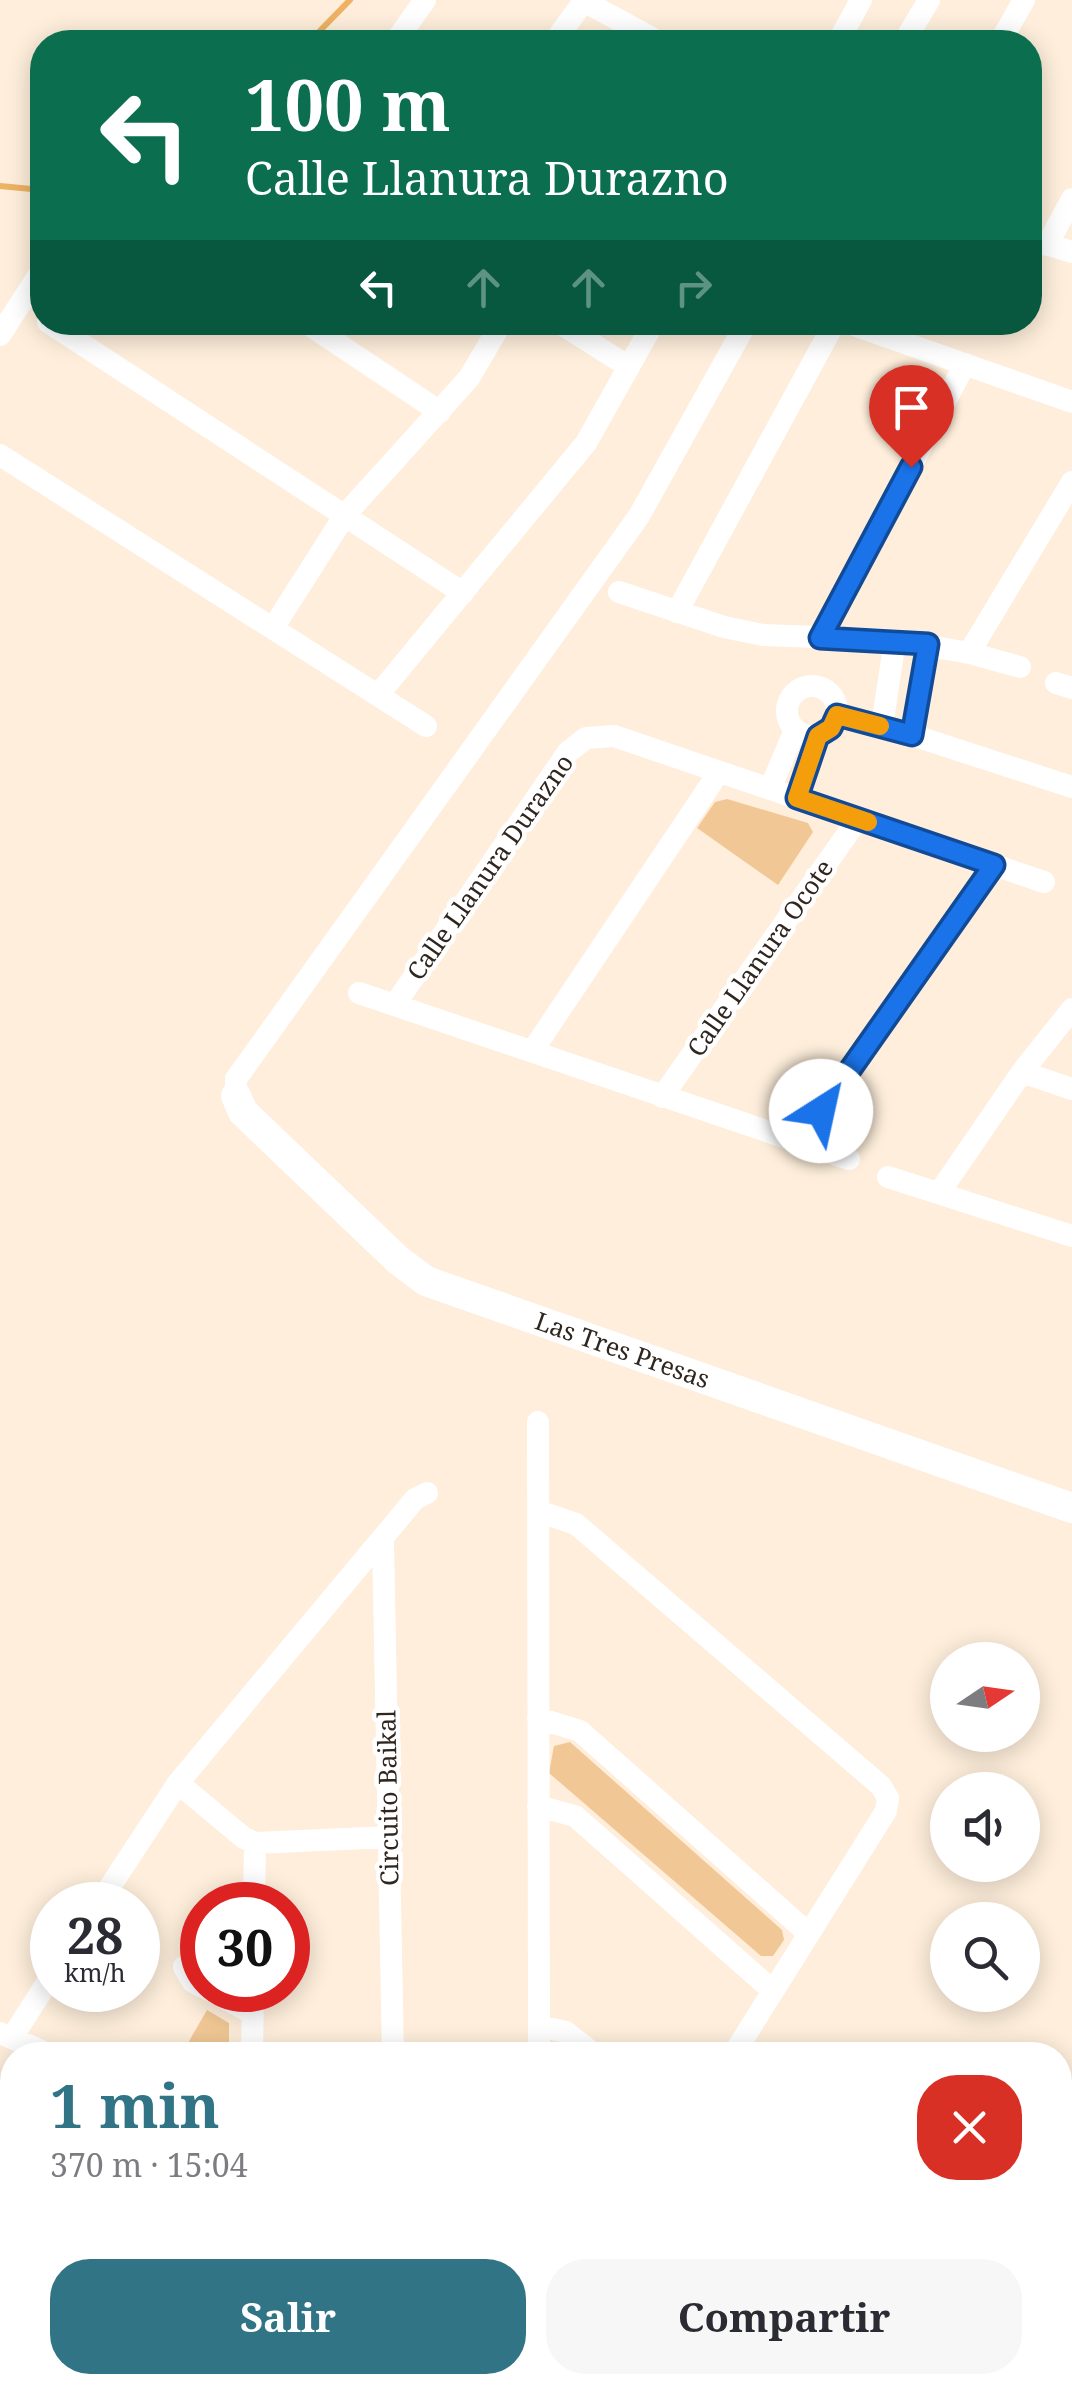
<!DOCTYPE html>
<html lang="es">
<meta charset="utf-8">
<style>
body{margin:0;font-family:"Noto Serif",serif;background:#f7f7f7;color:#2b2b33;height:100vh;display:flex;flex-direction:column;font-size:38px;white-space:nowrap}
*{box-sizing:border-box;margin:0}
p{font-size:32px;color:#7c7c81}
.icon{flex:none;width:55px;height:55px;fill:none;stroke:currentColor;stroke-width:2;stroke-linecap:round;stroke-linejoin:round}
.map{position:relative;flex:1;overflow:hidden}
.panel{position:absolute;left:0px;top:2042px;width:1072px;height:352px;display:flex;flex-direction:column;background:#fff;border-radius:40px 40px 0 0;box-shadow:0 5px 25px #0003}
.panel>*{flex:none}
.hud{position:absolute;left:30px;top:30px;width:1012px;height:305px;border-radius:40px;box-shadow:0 5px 25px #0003;background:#0b6e4f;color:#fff;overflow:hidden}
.needle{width:65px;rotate:77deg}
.buttons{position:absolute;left:930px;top:1642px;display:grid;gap:20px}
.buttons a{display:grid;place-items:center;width:110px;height:110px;border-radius:50%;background:#fff;box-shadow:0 5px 25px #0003;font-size:50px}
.speed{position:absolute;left:30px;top:1882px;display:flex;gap:20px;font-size:50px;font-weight:700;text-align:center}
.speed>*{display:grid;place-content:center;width:130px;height:130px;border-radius:50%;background:#fff;box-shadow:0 5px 25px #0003;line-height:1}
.speed small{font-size:25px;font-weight:400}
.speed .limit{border:15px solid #d22;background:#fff;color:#111}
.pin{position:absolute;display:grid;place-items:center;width:85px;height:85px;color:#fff;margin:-102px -42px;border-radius:50% 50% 50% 0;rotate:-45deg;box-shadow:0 0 10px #0007}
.pin .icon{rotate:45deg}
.me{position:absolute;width:110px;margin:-55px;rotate:35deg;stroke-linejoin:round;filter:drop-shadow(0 0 8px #0008)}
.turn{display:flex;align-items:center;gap:35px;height:210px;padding:0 50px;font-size:45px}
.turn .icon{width:130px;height:130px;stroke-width:2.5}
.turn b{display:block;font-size:70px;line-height:85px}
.lanes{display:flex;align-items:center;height:95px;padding:0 50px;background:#0003;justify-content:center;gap:50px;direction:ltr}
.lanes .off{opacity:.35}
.round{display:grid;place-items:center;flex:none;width:105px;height:105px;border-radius:40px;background:#f7f7f7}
.summary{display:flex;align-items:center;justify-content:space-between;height:170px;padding:0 50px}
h1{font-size:60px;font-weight:700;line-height:75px;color:#317485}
.cta{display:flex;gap:20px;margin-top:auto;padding:20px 50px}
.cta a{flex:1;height:115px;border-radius:40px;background:#317485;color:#fff;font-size:40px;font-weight:700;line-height:115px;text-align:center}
.cta a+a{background:#f7f7f7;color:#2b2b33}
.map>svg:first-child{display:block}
.green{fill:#f1c895}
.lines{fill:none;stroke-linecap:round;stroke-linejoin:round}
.stream{stroke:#edb263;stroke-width:6}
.minor{stroke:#fff;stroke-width:22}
.major{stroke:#fff;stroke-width:30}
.route-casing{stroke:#114b97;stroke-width:25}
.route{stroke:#1a73e8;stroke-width:18}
.slow{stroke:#f59e0b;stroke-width:18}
.labels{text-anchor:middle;stroke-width:9;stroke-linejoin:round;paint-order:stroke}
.street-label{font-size:25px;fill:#2f271f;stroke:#fff}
</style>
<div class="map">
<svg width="1072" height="2393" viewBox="0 0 1072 2393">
<rect width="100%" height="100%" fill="#feeedb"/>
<!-- green -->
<path class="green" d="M727,799L808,823L813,832L778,885L697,828L715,802Z
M570,1742L782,1930L784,1940L773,1956H761L549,1773L554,1746Z
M207,2010L229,2023V2055H181Z
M749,2383L990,2382L1027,2393H749Z"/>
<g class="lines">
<!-- stream -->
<path class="stream" d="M309,42L350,0
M0,186L42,190"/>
<!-- minor -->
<path class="minor" d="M582,0L659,42
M395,42L425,0
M554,42L584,1
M838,42L861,0
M904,42L929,0
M1000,42L1024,0
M1030,239L1072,252
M1047,245L1072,199
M48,322L463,593
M305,322L440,412
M558,322L629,367
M845,322L1072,402
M0,335L42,270
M0,455L426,726
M619,592L724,627L763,635L895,640L969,653L1020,667
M677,612L835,322
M273,628L345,515L469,378L502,322
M820,638L965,364
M969,653L1072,482
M1056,683L1072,688
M787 711a25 25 0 1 1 50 0a25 25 0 1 1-50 0Z
M378,695L586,443L654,322
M837,715L912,735L1072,787
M882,726L895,640
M912,735L928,644
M770,789L795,730
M797,798L818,736
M359,993L849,1159
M396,1003L568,752L586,738L614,736L1044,882
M533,1050L719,772
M1022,1072L1072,1089
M236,1096V1079L639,516L747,322
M662,1097L858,819
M800,1142L995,865
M888,1177L1072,1236
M939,1193L1022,1072L1072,1009
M538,1422L539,2055
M538,1511L576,1524L881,1786L888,1798L886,1811L733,2055
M383,1541L393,2055
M538,1718L580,1731L809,1934
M178,1783L244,1838L255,1843L390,1837
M538,1806L575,1816L773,1991
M98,1905L178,1783L415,1499L427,1493
M254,1905L255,1843
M184,1967L193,1982L202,1987
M209,1990L252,2013
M539,2026L566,2032L595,2055
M0,2033L51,2055
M13,2036L52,1975
M252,2055L253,1990
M0,2131L12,2137
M0,2168L12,2174
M1060,2354L1072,2357
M53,2382L65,2393
M1034,2382L1072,2391
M0,2384L12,2375
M285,2393L286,2382
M726,2393V2382"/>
<!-- major -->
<path class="major" id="s1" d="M236,1096L243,1112L398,1260L426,1281L1072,1508"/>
</g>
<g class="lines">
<defs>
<path id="route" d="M821,1111L994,865L797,798L818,736L831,728L837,715L912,735L928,644L820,638L911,467"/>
</defs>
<!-- route casing -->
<use href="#route" class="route-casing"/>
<!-- route -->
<use href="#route" class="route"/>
<!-- slow -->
<path class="slow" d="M868,822L797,798L818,736L831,728L837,715L880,726"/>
</g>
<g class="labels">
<!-- street labels -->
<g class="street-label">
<text transform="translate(490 867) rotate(-55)" y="9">Calle Llanura Durazno</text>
<text transform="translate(760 958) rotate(-55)" y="9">Calle Llanura Ocote</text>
<text dy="9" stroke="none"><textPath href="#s1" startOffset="475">Las Tres Presas</textPath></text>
<text transform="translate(388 1798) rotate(-91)" y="9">Circuito Baikal</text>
</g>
</g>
</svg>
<div class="buttons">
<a><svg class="needle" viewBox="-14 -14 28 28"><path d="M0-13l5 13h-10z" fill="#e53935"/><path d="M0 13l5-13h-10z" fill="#7c7c81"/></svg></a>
<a><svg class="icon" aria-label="sound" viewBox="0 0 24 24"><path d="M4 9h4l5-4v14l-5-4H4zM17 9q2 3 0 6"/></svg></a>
<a><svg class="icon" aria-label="search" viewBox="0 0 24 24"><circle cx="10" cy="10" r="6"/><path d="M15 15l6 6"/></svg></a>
</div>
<div class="speed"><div>28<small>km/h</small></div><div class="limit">30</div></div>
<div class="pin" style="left:911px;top:467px;background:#d93025"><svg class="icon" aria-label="arrive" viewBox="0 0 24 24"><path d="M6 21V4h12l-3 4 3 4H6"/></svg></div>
<svg class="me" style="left:821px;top:1111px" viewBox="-20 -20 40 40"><circle r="19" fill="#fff"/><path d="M0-13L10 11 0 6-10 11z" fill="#1a73e8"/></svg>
<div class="hud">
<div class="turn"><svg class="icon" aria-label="left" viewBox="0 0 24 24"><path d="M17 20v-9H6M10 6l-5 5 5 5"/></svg><div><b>100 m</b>Calle Llanura Durazno</div></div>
<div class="lanes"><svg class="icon" aria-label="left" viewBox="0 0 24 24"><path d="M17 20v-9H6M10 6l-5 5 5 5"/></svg><svg class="icon off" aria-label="ahead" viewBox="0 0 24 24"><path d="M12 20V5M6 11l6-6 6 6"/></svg><svg class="icon off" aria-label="ahead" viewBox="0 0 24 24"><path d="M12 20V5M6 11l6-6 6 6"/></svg><svg class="icon off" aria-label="right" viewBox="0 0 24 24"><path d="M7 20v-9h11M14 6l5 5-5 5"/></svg></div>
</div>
<section class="panel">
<div class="summary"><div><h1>1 min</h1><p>370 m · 15:04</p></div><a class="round" style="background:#d93025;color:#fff"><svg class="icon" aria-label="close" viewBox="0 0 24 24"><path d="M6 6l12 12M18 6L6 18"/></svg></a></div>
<div class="cta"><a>Salir</a><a>Compartir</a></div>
</section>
</div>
